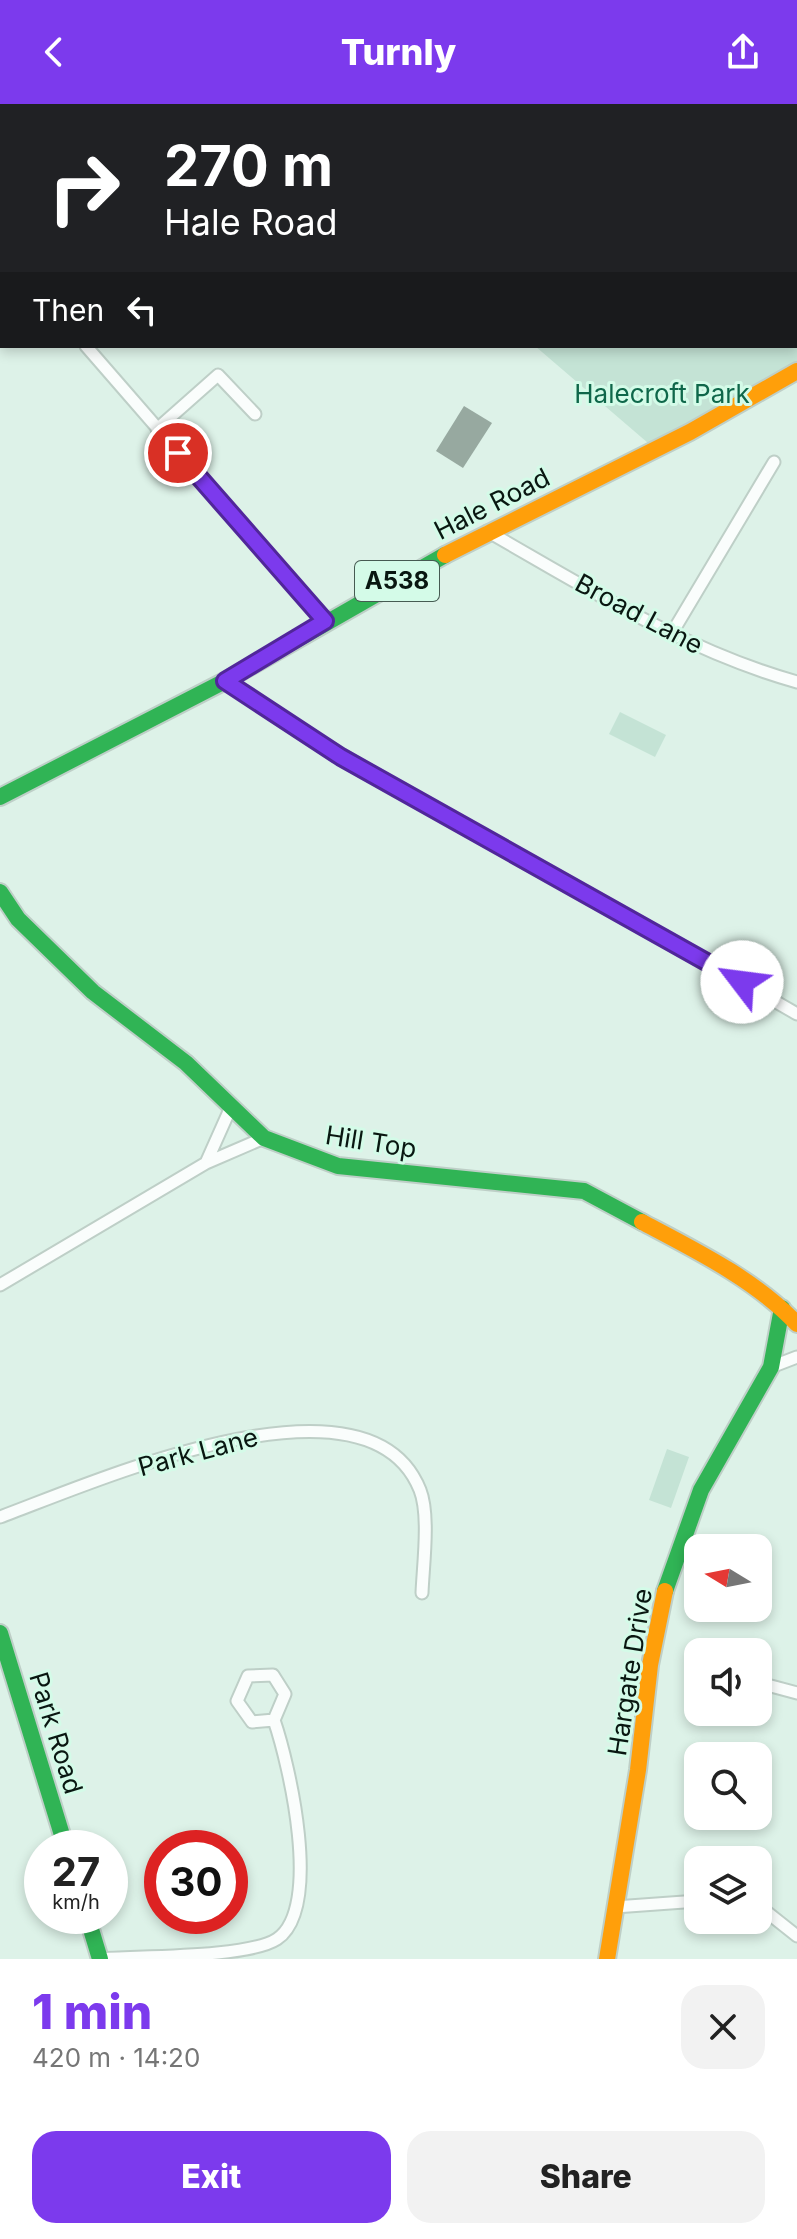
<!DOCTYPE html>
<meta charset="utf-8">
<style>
body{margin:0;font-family:Inter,sans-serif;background:#f2f2f2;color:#222;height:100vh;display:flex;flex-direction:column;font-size:30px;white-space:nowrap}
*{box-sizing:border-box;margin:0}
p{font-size:26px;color:#767676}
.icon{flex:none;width:44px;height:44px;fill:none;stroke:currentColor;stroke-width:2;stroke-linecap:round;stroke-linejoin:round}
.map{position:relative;height:1855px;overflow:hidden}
.sheet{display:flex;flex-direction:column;background:#fff;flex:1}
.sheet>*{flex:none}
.guide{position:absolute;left:0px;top:0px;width:798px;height:244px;box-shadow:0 4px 12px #0003;background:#202124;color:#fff;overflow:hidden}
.needle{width:52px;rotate:280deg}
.tools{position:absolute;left:684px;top:1430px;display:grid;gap:16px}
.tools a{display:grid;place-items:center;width:88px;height:88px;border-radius:16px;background:#fff;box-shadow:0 4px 12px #0003;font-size:40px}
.speed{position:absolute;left:24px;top:1726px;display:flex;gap:16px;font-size:40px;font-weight:700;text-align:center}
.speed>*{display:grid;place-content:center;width:104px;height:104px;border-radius:50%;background:#fff;box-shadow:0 4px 12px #0003;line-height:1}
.speed small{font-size:20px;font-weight:400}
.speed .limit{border:12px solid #d22;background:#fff;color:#111}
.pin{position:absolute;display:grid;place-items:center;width:68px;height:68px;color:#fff;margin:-34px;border:4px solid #fff;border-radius:50%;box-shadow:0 2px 8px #0007}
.me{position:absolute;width:88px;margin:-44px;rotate:300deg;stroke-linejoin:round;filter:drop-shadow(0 0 6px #0008)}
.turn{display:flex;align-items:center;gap:28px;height:168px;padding:0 32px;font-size:36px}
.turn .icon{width:104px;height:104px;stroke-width:2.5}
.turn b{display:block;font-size:56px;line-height:68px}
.then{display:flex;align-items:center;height:76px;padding:0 32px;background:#0003;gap:16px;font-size:30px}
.round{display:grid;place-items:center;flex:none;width:84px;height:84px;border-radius:24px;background:#f2f2f2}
.overview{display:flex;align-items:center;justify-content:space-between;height:136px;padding:0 32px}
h1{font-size:48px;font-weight:800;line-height:60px;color:#7c3aed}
.action{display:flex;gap:16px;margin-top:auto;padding:16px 32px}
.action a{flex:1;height:92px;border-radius:24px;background:#7c3aed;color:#fff;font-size:32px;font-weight:800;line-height:92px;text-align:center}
.action a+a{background:#f2f2f2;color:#222}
header{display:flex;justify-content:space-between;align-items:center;height:104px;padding:0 32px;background:#7c3aed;color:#fff;font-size:36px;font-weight:800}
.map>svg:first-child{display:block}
.green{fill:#c4e3d5}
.building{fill:#97a9a0}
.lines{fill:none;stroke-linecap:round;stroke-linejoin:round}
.street-casing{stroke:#becfc7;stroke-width:15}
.fast-casing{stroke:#becfc7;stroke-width:20}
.slow-casing{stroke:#becfc7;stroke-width:20}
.street{stroke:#fafdfc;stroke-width:11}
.fast{stroke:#30b455;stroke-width:16}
.slow{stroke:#ff9f0a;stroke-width:16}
.route-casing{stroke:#51269a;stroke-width:20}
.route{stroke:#7c3aed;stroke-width:14}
.labels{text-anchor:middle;stroke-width:6;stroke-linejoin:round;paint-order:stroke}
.shield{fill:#d4fbe8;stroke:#465b52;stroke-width:2}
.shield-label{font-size:24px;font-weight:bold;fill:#091711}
.park-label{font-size:26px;fill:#0f674a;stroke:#d4fbe8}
.street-label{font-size:26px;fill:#091711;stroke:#d4fbe8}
</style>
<header><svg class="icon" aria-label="back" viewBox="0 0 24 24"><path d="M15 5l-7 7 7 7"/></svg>Turnly<svg class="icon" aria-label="share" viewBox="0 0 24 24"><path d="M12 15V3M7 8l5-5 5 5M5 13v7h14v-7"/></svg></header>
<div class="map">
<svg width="797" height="1855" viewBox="0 0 797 1855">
<rect width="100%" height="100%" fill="#ddf2e8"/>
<!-- green -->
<path class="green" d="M550,0H797V267L655,345L535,242H796V2Z
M620,608L666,631L655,653L609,630Z
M667,1345L689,1353L671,1404L649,1396Z"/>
<!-- building -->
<path class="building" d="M464,302L492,319L463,364L436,347Z"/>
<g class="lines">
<defs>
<path id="street" d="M217,0L219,2
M421,2L423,0
M0,142L2,144
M86,242L325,517
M157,325L218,271L255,310
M487,427C587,484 686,547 797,578
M672,529L774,358
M225,577C409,698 606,799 797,910
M206,1059L264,1034
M0,1181L206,1059L231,1003
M771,1263L797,1253
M0,1413C90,1380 368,1255 420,1386C430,1411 423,1462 422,1489
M771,1582L797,1589
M758,1801L797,1832
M615,1803L698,1797
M100,1855C139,1852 248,1854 277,1835C323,1804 289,1660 274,1616L285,1590L273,1571L248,1572L237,1597L252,1618L274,1616"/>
<path id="fast" d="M0,693L225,577L445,451
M0,788L18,815L93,888L186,959L264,1034L338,1062L584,1087L642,1118
M665,1487L701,1386L771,1263L782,1204
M0,1529L66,1744
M87,1812L100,1855"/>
<path id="slow" d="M445,451L690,328L797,267
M642,1118C695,1146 756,1176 797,1220
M607,1855L638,1666L650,1561L665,1487"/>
</defs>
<!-- street casing -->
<use href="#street" class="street-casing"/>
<!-- fast casing -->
<use href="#fast" class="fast-casing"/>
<!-- slow casing -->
<use href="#slow" class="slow-casing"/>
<!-- street -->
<use href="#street" class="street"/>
<!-- fast -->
<use href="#fast" class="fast"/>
<!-- slow -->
<use href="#slow" class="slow"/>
</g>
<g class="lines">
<defs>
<path id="route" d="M178,349L325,517L225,577L341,653L742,878"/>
</defs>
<!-- route casing -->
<use href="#route" class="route-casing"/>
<!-- route -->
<use href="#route" class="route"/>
</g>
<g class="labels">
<!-- shield labels -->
<rect class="shield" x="355" y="457" width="84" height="40" rx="6"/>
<g class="shield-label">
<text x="397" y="485">A538</text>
</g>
<!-- park labels -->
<g class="park-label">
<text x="662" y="299">Halecroft Park</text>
</g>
<!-- street labels -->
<g class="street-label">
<text transform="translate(492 400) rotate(-27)" y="9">Hale Road</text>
<text transform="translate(639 510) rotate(28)" y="9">Broad Lane</text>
<text transform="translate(371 1038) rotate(9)" y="9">Hill Top</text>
<text transform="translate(198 1348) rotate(-15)" y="9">Park Lane</text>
<text transform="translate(630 1568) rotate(-81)" y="9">Hargate Drive</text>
<text transform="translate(56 1629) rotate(73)" y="9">Park Road</text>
</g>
</g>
</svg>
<div class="tools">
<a><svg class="needle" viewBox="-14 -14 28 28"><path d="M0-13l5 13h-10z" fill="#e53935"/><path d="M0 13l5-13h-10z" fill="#767676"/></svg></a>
<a><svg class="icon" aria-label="sound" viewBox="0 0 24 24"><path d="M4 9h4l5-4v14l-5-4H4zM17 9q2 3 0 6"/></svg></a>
<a><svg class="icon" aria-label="search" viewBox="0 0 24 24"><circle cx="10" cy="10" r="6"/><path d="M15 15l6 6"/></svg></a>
<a><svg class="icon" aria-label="layers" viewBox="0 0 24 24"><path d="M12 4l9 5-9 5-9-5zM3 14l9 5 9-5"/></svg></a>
</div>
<div class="speed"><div>27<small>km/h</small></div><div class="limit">30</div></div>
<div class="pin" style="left:178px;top:349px;background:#d93025"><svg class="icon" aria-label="arrive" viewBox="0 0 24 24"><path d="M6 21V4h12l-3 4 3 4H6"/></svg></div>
<svg class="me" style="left:742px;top:878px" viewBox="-20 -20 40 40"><circle r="19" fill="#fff"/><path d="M0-13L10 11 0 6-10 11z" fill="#7c3aed"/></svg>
<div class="guide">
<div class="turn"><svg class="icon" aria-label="right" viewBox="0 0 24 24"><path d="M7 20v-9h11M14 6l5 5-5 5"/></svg><div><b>270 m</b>Hale Road</div></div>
<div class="then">Then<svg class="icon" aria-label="left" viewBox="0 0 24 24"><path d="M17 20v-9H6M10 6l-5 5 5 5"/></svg></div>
</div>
</div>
<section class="sheet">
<div class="overview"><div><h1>1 min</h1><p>420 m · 14:20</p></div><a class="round"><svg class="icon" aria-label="close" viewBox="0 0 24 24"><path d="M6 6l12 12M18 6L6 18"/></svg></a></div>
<div class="action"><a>Exit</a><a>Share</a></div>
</section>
